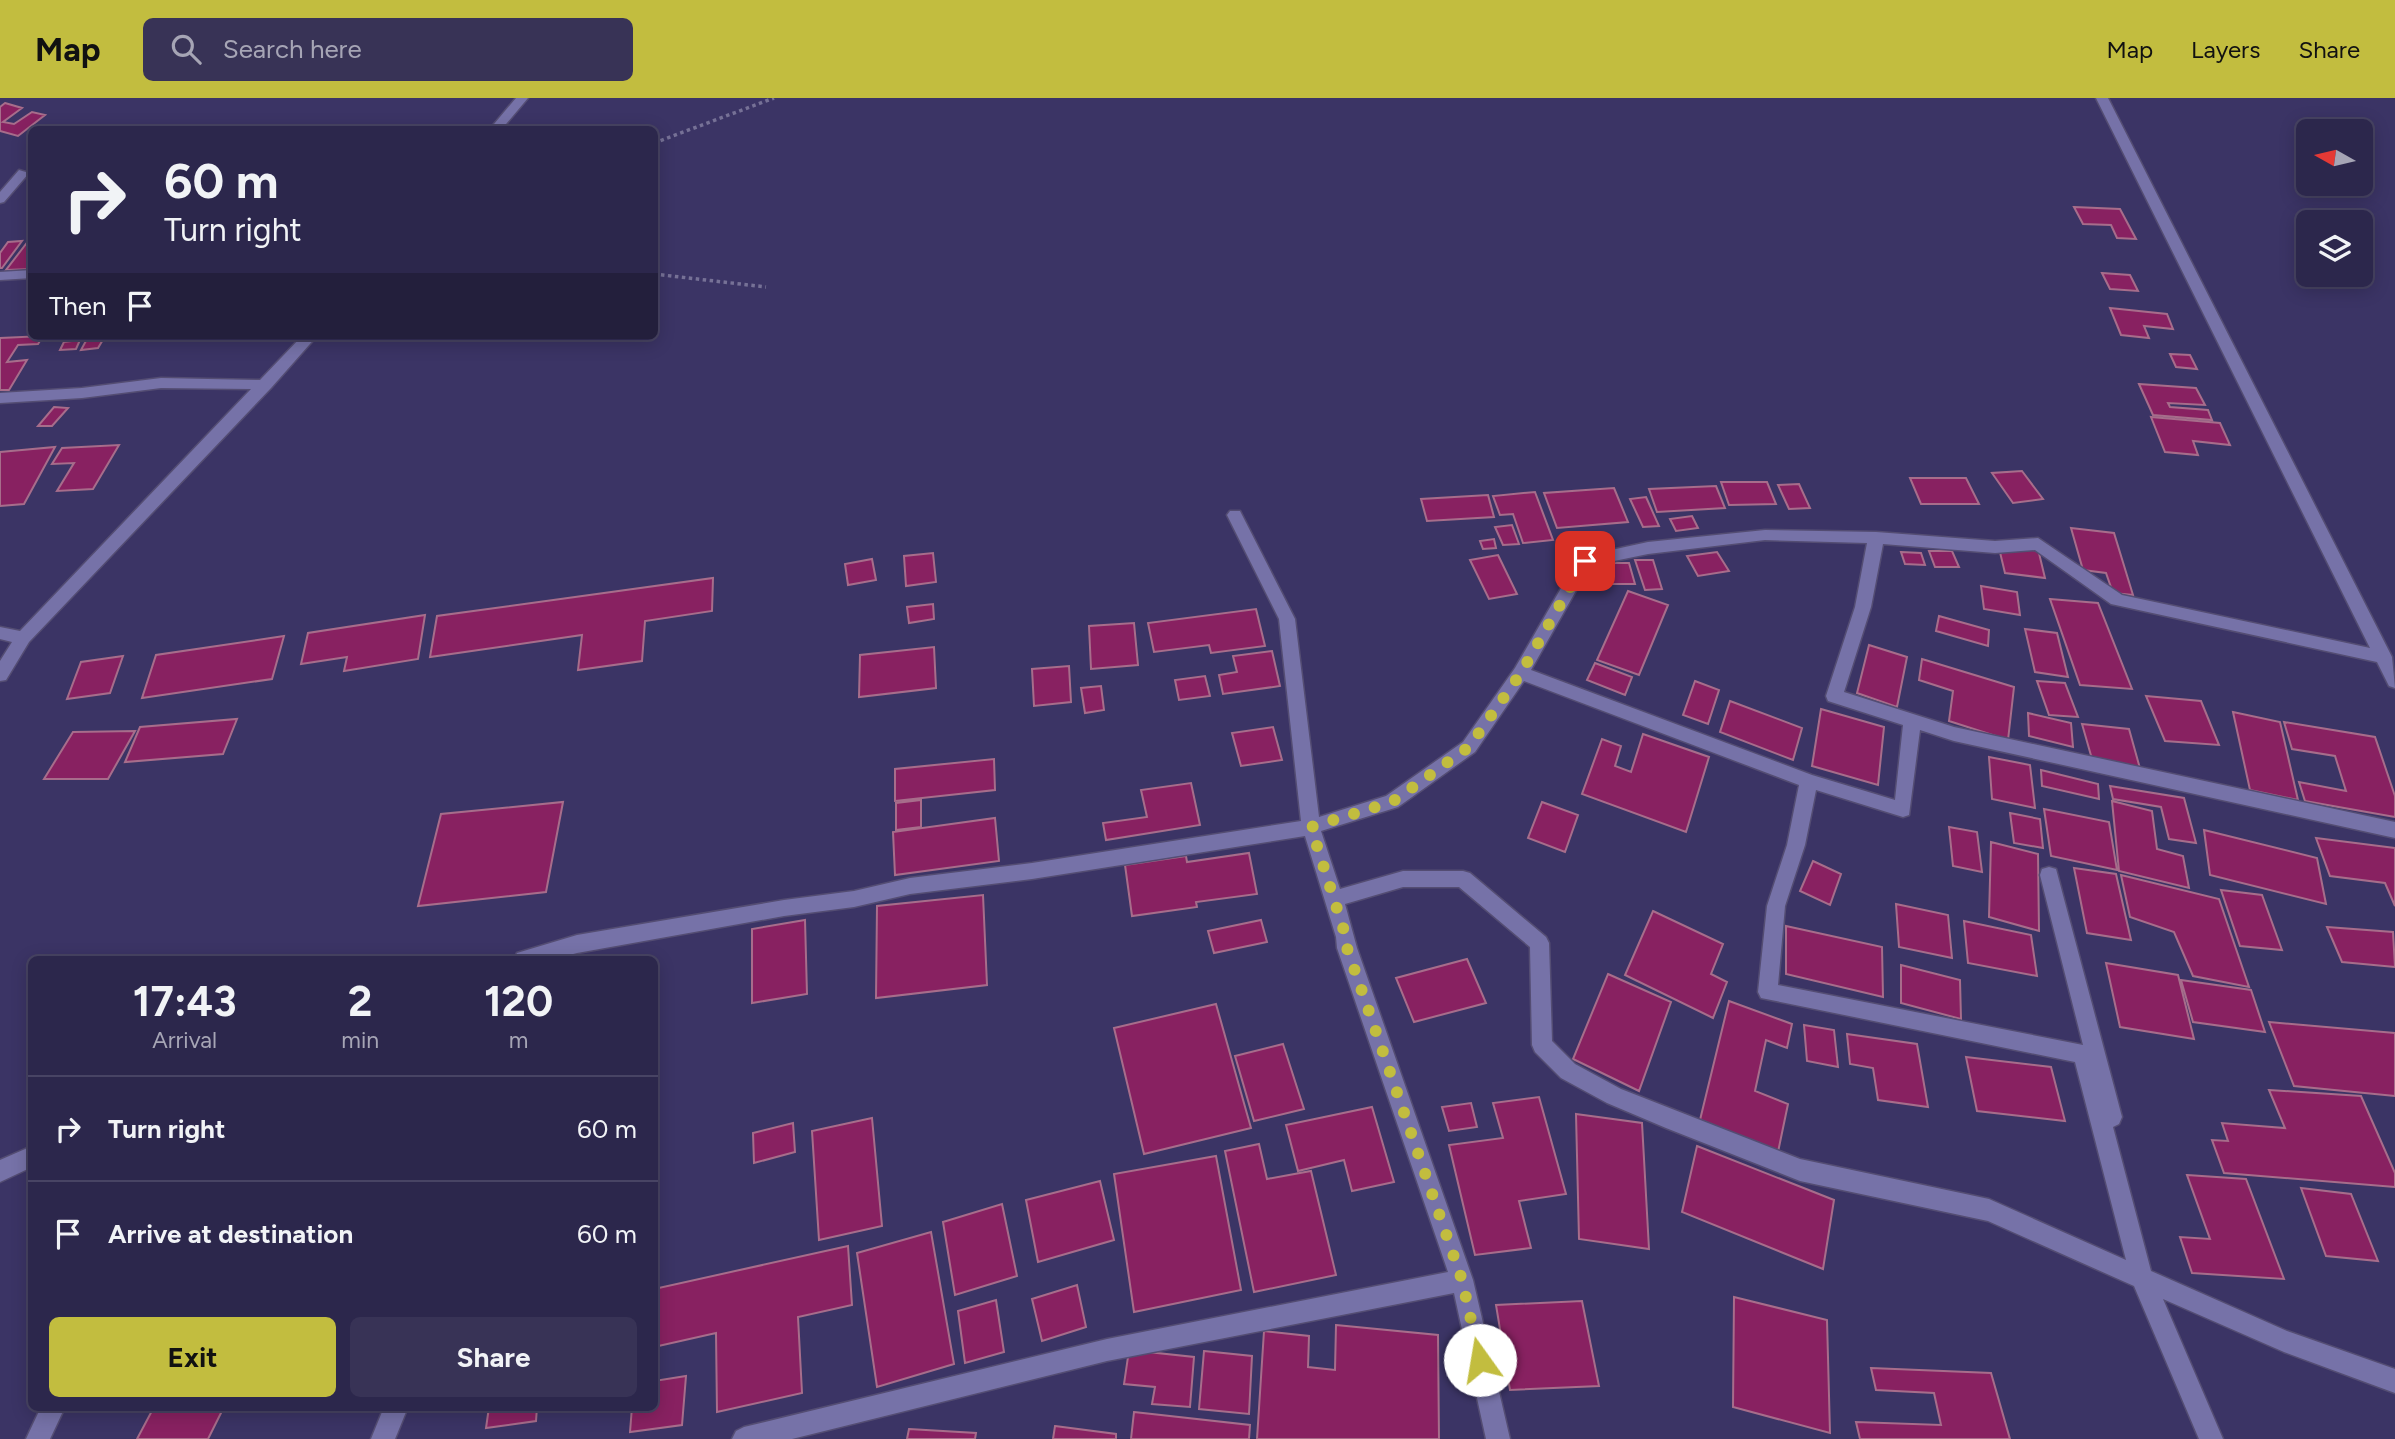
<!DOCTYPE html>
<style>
body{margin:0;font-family:Figtree,sans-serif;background:#383356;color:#f1f3f6;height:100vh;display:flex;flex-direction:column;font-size:26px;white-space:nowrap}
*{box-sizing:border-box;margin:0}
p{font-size:23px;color:#a6a5b5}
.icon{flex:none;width:38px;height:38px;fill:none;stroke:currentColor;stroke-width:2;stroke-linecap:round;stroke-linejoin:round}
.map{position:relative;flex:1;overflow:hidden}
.side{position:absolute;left:28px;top:858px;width:630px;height:455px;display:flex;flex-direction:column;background:#2c274c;border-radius:10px;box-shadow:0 4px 18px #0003,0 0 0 2px #484464}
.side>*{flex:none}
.guide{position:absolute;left:28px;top:28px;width:630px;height:214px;border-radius:10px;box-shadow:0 4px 18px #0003,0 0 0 2px #484464;background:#2c274c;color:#f1f3f6;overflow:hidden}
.needle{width:46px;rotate:278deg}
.fabs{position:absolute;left:2296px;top:21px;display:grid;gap:14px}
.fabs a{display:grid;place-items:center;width:77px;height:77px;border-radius:10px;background:#2c274c;box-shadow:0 4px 18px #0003,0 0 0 2px #484464;font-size:35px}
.pin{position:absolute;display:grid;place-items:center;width:60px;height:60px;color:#fff;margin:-30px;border-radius:14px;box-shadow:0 4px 10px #0006}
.me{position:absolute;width:77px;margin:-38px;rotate:347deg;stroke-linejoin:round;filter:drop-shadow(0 0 5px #0008)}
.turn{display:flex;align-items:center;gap:24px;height:147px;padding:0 21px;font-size:32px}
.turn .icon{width:91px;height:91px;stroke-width:2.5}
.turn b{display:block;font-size:49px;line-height:60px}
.then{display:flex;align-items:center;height:66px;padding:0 21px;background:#0003;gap:14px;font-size:26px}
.eta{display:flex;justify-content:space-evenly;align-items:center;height:119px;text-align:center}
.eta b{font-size:42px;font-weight:700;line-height:49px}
.cta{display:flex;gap:14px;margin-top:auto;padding:14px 21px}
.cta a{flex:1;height:80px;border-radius:10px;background:#c2bd3f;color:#111;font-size:28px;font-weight:700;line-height:80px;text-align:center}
.cta a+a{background:#383356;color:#f1f3f6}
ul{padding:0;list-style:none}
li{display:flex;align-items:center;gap:21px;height:105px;padding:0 21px;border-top:2px solid #484464}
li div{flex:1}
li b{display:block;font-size:26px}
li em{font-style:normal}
header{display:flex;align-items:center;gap:42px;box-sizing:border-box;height:98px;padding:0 35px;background:#c2bd3f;color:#111}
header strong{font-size:33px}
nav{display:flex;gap:38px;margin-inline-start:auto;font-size:24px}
.search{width:490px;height:63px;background:#383356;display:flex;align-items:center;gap:18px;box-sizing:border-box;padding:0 24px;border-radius:10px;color:#a6a5b5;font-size:26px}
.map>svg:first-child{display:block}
.building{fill:#882161;stroke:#a76d8b;stroke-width:2}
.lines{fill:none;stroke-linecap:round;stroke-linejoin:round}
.minor-casing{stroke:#544d73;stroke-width:3}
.path{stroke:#767196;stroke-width:3.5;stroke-dasharray:3.5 3.5;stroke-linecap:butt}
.minor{fill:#7672a8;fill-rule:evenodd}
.route{stroke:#c2bd3f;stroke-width:12;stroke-dasharray:0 21.6}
</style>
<header>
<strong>Map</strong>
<div class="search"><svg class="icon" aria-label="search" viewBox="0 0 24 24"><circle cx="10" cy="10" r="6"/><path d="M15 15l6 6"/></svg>Search here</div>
<nav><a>Map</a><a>Layers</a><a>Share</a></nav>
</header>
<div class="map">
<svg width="2395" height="1341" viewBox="0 0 2395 1341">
<rect width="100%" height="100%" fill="#3b3465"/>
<!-- building -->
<path class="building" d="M5,5L22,10L3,24L14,26L32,14L45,17L18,38L0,33V9Z
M2074,109L2120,111L2136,141L2117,140L2111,127L2083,126Z
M32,141V171L6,172L29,142Z
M22,143L2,170H0V155L8,144Z
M2102,175L2130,177L2138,193L2110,191Z
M2110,210L2167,216L2173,231L2144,228L2149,240L2121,237Z
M43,238L38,246L18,247L7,264L27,262L9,292H0V240Z
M104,240L98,250L81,252L87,241Z
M80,242L76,251L60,252L64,244Z
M2170,256L2190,257L2197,271L2176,269Z
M2139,286L2196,290L2205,307L2168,305L2170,309L2208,312L2212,322L2153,317Z
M54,309L68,310L52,328H38Z
M2151,319L2220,325L2230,347L2193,343L2198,357L2165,354Z
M119,347L93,391L57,393L74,365L52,366L62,350Z
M55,349L24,406L0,408V354Z
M2022,373L2043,401L2013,405L1992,375Z
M1910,380H1966L1979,406H1921Z
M1721,384H1767L1776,406L1729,407Z
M1799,386L1810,410L1789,411L1778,387Z
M1716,388L1725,410L1657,414L1649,391Z
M1614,390L1628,424L1557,430L1544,395Z
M1535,394L1553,442L1523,445L1513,416L1500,417L1493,398Z
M1488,397L1494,419L1427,423L1421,401Z
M1646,399L1659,428L1643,429L1630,401Z
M1692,418L1698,430L1676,433L1670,421Z
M1512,427L1519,446L1503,447L1495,429Z
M2071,430L2114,435L2133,497L2113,495L2106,475L2083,472Z
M1494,441L1496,450L1483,451L1480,443Z
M1998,446L2038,451L2045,480L2005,475Z
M1929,453H1952L1959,469H1935Z
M1717,454L1729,473L1698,478L1687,458Z
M1901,454L1921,455L1925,467L1905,466Z
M933,455L936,484L906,488L904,458Z
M1498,457L1517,496L1489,501L1470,462Z
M872,461L876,482L848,487L845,466Z
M1635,462H1653L1662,491L1645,492Z
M1603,465H1629L1635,486H1609Z
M713,480L712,513L645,523L642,563L578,572L582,537L430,559L437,518Z
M1981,488L2017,494L2020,517L1984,511Z
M1628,493L1668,507L1639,577L1597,562Z
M2050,501L2098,505L2132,591L2080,587Z
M933,506L934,521L909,525L907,509Z
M1256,511L1265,548L1211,555L1209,547L1154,554L1148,525Z
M425,517L418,561L344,573L347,559L301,566L308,535Z
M1939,518L1989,532L1988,548L1936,533Z
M1134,525L1138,567L1091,571L1089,528Z
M2025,531L2057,535L2068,579L2035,574Z
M284,538L272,581L142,600L156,557Z
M1869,547L1907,559L1897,609L1857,595Z
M934,549L936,590L859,599L860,557Z
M1272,553L1280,588L1223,596L1219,577L1237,574L1233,558Z
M123,558L110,595L67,601L81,564Z
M1922,561L2014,589L2008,642L1949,623L1953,593L1919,582Z
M1595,565L1632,579L1625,597L1587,582Z
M1069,568L1071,604L1034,608L1032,571Z
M1205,578L1210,598L1179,602L1175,582Z
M1695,583L1719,592L1708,626L1683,617Z
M2037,583L2065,585L2078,619L2049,617Z
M1101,588L1104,612L1085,615L1081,590Z
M2146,598L2201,603L2219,647L2165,643Z
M1730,603L1802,630L1793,662L1720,634Z
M1821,611L1884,629L1878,687L1812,668Z
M2233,614L2280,624L2298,702L2250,692Z
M2028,615L2071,625L2073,649L2029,638Z
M237,621L223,656L125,664L140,629Z
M2284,624L2375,639L2395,698V719L2305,703L2299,684L2346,693L2335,658L2292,651Z
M2082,626L2129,631L2141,674L2094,668Z
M1273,629L1282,662L1241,668L1232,635Z
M135,633L108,681H44L73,634Z
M1643,636L1709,659L1686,734L1582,696L1602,641L1621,648L1615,668L1631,674Z
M1989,659L2030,667L2035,710L1992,701Z
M994,661L995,692L895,703V671Z
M2041,672L2098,686L2099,701L2042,688Z
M1191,685L1200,727L1106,742L1103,725L1147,719L1141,692Z
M2110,688L2184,700L2196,745L2169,741L2161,709L2113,701Z
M921,702V729L896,732V705Z
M2112,703L2152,713L2157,751L2183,758L2189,790L2119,773Z
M563,704L546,794L418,808L441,716Z
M1542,704L1578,717L1565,754L1528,740Z
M2044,711L2109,724L2117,772L2051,758Z
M2010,715L2040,721L2043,750L2014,745Z
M995,720L999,763L895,777L893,734Z
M1949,729L1977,734L1982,774L1953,768Z
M2204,732L2317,760L2326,806L2210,777Z
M2316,740L2395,750V808L2385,785L2330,778Z
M1991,744L2038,756L2039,833L1989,819Z
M1249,755L1257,796L1196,804L1197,809L1132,818L1125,767L1186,758L1187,764Z
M1813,763L1841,776L1830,807L1800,793Z
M2074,770L2116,776L2131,842L2087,835Z
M2121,777L2219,801L2249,889L2193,878L2174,834L2130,819Z
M2221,792L2262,797L2282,852L2240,848Z
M983,797L987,887L876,900L877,808Z
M1896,806L1948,817L1952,860L1899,849Z
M1653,813L1723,846L1711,876L1727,884L1713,920L1625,877Z
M805,822L807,896L752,905V831Z
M1261,822L1267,844L1214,855L1208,833Z
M1964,823L2031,837L2037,878L1968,865Z
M1786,828L1882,849L1883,899L1786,876Z
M2327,829L2393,834L2395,869L2342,864Z
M1467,861L1486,905L1414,924L1396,880Z
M2106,865L2178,877L2194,941L2120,929Z
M1901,867L1960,882L1961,921L1901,905Z
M1608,876L1671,904L1639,993L1573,961Z
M2181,882L2251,892L2265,934L2193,924Z
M1729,903L1792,926L1787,950L1766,942L1755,993L1788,1006L1778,1054L1700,1022Z
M1216,906L1251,1030L1144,1056L1114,930Z
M2269,924L2395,935V998L2294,988Z
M1804,927L1834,932L1838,969L1807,963Z
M1847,936L1917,946L1928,1009L1878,1002L1873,970L1850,966Z
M1283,946L1304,1011L1254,1023L1235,958Z
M1966,959L2051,969L2065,1023L1977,1013Z
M2269,992L2361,998L2395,1075V1089L2224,1075L2212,1042L2228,1043L2222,1025L2285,1030Z
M1539,999L1566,1096L1519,1103L1531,1150L1475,1157L1449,1047L1503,1040L1493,1005Z
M1471,1005L1477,1029L1449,1033L1442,1009Z
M1372,1009L1394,1084L1352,1093L1344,1062L1298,1073L1286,1027Z
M1576,1016L1642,1025L1649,1151L1579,1141Z
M872,1020L882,1128L819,1142L812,1033Z
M793,1025L795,1054L754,1065L753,1035Z
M1259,1046L1267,1081L1311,1073L1336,1177L1254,1194L1225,1053Z
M1697,1048L1834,1102L1823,1171L1682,1114Z
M1216,1058L1241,1192L1134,1214L1114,1076Z
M2187,1077L2246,1081L2284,1181L2192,1175L2180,1139L2210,1141Z
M1100,1083L1114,1142L1038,1164L1026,1102Z
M2301,1090L2351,1096L2378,1163L2326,1158Z
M1002,1106L1017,1178L955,1197L943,1124Z
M931,1134L954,1266L877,1289L857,1155Z
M848,1148L852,1207L798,1219L802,1295L717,1314L716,1235L654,1249V1191Z
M1077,1187L1086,1229L1042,1243L1032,1201Z
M1734,1199L1827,1222L1830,1335L1733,1309Z
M996,1202L1004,1254L965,1265L958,1213Z
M1582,1203L1599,1288L1510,1292L1496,1207Z
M1336,1227L1438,1237L1439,1341H1257L1264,1233L1309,1238L1308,1269L1335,1272Z
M1129,1252L1194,1259L1190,1309L1152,1306L1155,1289L1124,1286Z
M1204,1253L1252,1258L1249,1316L1199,1311Z
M1871,1270L1991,1275L2010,1341H1860L1856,1324L1941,1327L1934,1295L1876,1292Z
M686,1278L682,1327L630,1334L632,1309H654V1283Z
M154,1309H224L208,1341H137Z
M489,1309H537L536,1323L486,1330Z
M1134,1314L1250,1327L1249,1341H1131Z
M1055,1328L1116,1336V1341H1053Z
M909,1331L976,1335L975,1341H907Z"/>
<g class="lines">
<defs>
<path id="minor" d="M516,0H528L501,32H489Z
M2096,0H2108L2392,559L2395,590L2389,588L2377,564L2111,506L2035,452L1995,455L1883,446L1871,509L1844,594L1954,629L2395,724V740L1954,643L1920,632L1909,717L1903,719L1816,692L1805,747L1785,808L1778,887L2083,947L2040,777L2042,771L2049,769L2056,771L2122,1019L2119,1026L2113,1029L2151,1173L2287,1233L2395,1271V1295L2284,1254L2163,1201L2223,1341H2199L2134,1188L1988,1123L1800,1083L1666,1030L1607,1005L1561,980L1535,954L1532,947L1530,849L1459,789H1403L1345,806L1357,850L1473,1182L1510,1341H1486L1454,1195L1107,1263L792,1341H732L736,1333L744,1329L1107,1241L1448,1174L1337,850L1336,839L1305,738L1032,781L910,796L854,809L784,818L577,855L554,861H514L517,855L577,837L784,802L854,793L910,780L1032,765L1301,723L1279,521L1227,417L1230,413H1240L1295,521L1319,719L1386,698L1463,644L1515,570L1579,459L1648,444L1765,432L1876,434L1995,443L2038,440L2122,497L2370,550ZM1765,442L1867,445L1855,509L1826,598L1828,603L1903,627L1895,702L1812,677L1531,572L1590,468L1648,456ZM1524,583L1799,687L1787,747L1767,808L1758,894L1761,900L2075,964L2126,1162L1989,1101L1800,1061L1621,991L1575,966L1552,943L1549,845L1546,839L1470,775L1463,773H1403L1340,791L1321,733L1398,709L1475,654Z
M19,72L29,75L4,104L0,105V94Z
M32,172V180L0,182V174Z
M302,238H317L271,290L29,544L6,582L0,583V563L12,544L0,541V529L20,533L251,291L161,290L82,300L0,305V295L82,290L161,280L260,282Z
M32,1048V1069L0,1084V1062Z
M41,1309H65L50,1341H26Z
M384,1309H408L395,1341H371Z"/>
</defs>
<!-- minor casing -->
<use href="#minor" class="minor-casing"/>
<!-- path -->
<path class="path" d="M654,45L774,0
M654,176L766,189"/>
<!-- minor -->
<use href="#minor" class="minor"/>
</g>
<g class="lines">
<!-- route -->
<path class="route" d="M1480,1262L1462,1182L1347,850L1346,839L1311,729L1392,704L1469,649L1521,575L1585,463"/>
</g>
</svg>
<div class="fabs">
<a><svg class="needle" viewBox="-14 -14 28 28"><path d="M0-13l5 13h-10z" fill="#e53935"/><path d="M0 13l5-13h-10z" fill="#a6a5b5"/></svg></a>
<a><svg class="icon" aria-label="layers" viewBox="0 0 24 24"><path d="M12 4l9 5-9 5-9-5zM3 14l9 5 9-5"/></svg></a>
</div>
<div class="pin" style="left:1585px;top:463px;background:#d93025"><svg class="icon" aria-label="arrive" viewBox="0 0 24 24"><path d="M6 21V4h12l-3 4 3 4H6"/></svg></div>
<svg class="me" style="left:1480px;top:1262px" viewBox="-20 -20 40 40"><circle r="19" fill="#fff"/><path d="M0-13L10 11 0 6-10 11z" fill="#c2bd3f"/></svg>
<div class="guide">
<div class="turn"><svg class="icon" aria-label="right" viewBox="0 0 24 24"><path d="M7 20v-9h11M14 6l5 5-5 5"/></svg><div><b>60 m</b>Turn right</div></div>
<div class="then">Then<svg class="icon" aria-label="arrive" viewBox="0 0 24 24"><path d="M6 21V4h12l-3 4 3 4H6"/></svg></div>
</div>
<section class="side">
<div class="eta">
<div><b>17:43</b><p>Arrival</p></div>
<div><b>2</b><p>min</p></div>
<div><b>120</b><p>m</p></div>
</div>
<ul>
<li><svg class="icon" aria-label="right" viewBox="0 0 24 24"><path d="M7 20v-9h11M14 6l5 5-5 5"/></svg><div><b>Turn right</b></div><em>60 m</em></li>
<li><svg class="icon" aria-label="arrive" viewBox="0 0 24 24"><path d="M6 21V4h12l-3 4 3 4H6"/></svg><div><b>Arrive at destination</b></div><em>60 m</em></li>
</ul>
<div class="cta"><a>Exit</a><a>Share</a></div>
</section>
</div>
